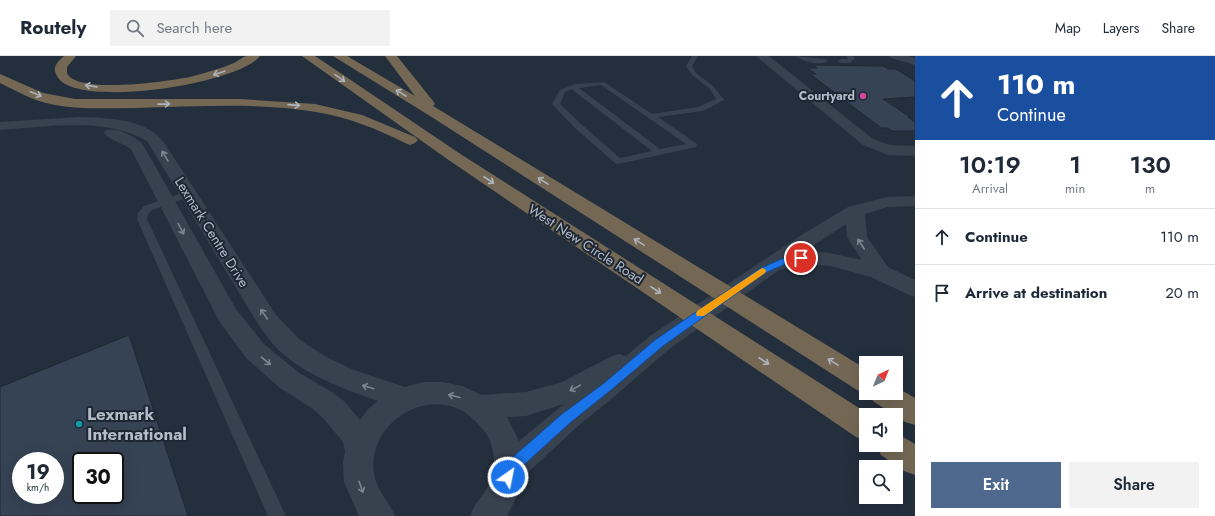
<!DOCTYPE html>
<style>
body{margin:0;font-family:Jost,sans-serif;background:#f2f2f3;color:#1f2937;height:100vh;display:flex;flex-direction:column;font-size:15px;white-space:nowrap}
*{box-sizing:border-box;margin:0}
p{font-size:13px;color:#747a83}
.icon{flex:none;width:22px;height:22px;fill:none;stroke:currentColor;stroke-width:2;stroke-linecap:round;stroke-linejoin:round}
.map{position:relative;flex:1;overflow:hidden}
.panel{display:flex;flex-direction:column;background:#fff;width:300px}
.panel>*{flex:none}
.guide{background:#1a4fa0;color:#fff;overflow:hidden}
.needle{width:26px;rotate:43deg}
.controls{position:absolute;left:859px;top:300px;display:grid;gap:8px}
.controls a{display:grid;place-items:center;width:44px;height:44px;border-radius:0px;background:#fff;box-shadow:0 4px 16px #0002;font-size:20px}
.speed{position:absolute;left:12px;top:396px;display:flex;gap:8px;font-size:20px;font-weight:700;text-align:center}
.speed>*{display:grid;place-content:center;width:52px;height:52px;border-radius:50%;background:#fff;box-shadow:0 4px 16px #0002;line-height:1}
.speed small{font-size:10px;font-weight:400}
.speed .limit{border:2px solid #111;border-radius:6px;background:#fff;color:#111}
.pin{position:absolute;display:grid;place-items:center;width:34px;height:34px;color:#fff;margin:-17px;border:2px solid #fff;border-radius:50%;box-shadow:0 1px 4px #0007}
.me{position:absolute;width:44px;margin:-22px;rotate:33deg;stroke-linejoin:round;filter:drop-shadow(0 0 3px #0008)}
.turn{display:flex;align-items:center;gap:14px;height:84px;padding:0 16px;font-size:18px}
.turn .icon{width:52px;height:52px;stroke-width:2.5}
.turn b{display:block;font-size:28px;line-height:34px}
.eta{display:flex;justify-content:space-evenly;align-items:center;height:68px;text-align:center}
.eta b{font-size:24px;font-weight:600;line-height:28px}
.button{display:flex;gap:8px;margin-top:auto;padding:8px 16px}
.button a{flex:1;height:46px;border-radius:0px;background:#4f688e;color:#fff;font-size:16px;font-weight:600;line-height:46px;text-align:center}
.button a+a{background:#f2f2f3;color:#1f2937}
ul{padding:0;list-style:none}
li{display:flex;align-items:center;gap:12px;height:56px;padding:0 16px;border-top:1px solid #e0e1e3}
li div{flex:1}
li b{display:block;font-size:15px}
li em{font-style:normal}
header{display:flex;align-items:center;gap:24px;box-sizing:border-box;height:56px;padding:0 20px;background:#fff;border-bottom:1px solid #e0e1e3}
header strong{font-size:19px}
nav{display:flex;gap:22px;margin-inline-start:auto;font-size:14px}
.search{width:280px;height:36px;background:#f2f2f3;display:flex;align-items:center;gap:10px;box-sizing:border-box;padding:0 14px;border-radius:0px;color:#747a83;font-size:15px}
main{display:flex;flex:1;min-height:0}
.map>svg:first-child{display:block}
.building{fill:#364354;stroke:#1f2835;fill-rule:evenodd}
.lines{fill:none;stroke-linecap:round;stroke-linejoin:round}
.service{fill:#38414e;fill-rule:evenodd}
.minor{fill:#38414e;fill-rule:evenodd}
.motorway{fill:#746855;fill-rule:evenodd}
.oneway{stroke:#aeb4bd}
.oneway2{stroke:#7c8592}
.route{fill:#1a73e8;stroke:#114b97}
.slow{fill:#f59e0b}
.hotel-dot{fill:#d1479c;stroke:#1d2633;stroke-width:1.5}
.culture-dot{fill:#0f9aa8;stroke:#1d2633;stroke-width:1.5}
.labels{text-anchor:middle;stroke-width:4;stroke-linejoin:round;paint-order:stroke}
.far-poi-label{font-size:12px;font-weight:bold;fill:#b4bcc9;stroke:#1d2633;text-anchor:end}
.street-label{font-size:14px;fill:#b4bcc9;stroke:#1d2633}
.near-poi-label{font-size:17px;font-weight:bold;fill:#b4bcc9;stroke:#1d2633;text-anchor:start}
</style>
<header>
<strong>Routely</strong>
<div class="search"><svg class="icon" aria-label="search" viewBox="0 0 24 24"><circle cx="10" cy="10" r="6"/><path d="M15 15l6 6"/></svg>Search here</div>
<nav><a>Map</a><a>Layers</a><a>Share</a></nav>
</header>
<main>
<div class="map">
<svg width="915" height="460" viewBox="0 0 915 460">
<rect width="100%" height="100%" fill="#242f3e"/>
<!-- building -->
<path class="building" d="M814,9L883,10L888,13H896L915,25V41L883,43L910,61H908L915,66V75H892L888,72H881L810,18H816L807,12H817Z
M129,279L188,460H0V331ZM21,405H55V439H21ZM81,405H115V439H81Z"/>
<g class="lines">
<!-- service -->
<path class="service" d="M692,0H698L692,10L696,17L713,30L724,44L703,55L658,61L696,87L697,89L696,91L618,108L615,107L575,72L552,48L560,34L575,28L604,26L652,58L698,51L716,43L709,32L692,19L686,10ZM601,29L686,88L660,93L579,32ZM572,33L574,35L652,95L620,102L581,68L560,48L565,36Z
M796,0L825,3L828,5C820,10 803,6 796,0Z
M847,0H853L855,2L850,7H841L838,5L841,3H848Z
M189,135L192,136L194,138L192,140L152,154L148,158L147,163L286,460H268L137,163L138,157L144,150Z"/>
<!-- minor -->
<path class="minor" d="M756,0H769L873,83L890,89L915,90V100L888,99L863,89Z
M889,0H907L915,2V9L891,2Z
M79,61C104,62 137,62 157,79C162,83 165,89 169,94L276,259L299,283L326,301L354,314L405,331L423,326H443L462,330L482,339L526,336L562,326L610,301L619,298L626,300L650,280L803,178L848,151L887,141L915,140V150L888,151L865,158L867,181L888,211L915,224V241L907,238L871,221L830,210L805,208L779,214L668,294L616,339L577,371L523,421L519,436L507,460H470C478,439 493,434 494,409C495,394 489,378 478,368C471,361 465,355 456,352C415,336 367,374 374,417C376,434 389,445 395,460H359L344,426L343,407L345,395L343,386L324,363L313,353L280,332L246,302L219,265L131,93C123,87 109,84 104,77L106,74C118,71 133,80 142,87L236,253L264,288L298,316L333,337L344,345L360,364L368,353L378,345C344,333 309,321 282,297C273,290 267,280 260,271L147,85C103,60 48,71 0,74V66ZM846,168L847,181L862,204L830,197L805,195ZM564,348L519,385L507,361L526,360Z"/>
<!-- motorway -->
<path class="motorway" d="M64,0H76L67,11C67,11 67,16 67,17C76,39 170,25 190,21C204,17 220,13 234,7C238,5 242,1 247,0C251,0 256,0 260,0C239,28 83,52 59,23C56,19 53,14 56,9C57,6 61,3 64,0Z
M302,0H315L462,99L870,359H866V385L856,381L450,105Z
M333,0H347L415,40L385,0H397L433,45L435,48L433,50L866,313V337L857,334L430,60Z
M0,18L43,37L75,43H240L315,48L362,59L415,81L418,84L415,87L410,89L405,87C377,73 348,61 316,56C257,46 195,51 135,52C106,52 78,54 50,48C32,44 16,35 0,27Z
M896,331L915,342V369L905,366L873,345L869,337H896Z
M896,377L915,388V419L904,415L881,399L876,389H896Z"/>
</g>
<!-- one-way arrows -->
<defs><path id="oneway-shaft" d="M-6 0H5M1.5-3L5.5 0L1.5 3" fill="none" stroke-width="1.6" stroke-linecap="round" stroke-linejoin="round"/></defs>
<g class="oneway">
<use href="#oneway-shaft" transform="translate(219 17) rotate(162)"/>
<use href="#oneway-shaft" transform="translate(340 22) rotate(35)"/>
<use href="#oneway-shaft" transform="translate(91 30) rotate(-172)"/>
<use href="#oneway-shaft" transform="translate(401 37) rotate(-149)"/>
<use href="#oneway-shaft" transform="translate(36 38) rotate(22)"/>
<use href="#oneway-shaft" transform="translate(164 48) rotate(-1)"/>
<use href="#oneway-shaft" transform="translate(294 49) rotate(4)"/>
<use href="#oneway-shaft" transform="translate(489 124) rotate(33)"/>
<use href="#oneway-shaft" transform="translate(543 125) rotate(-148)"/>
<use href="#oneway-shaft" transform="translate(639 186) rotate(-148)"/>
<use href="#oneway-shaft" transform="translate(656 234) rotate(33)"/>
<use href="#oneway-shaft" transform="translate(764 305) rotate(33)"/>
<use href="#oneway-shaft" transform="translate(833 306) rotate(-148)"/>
</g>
<g class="oneway2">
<use href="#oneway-shaft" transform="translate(165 100) rotate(-121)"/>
<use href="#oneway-shaft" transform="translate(181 173) rotate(62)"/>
<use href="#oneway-shaft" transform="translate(861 188) rotate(-123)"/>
<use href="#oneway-shaft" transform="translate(264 258) rotate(-124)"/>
<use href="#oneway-shaft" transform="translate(266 305) rotate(40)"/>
<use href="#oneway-shaft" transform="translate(368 331) rotate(-163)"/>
<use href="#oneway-shaft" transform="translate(575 332) rotate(152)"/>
<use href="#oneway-shaft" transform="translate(454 340) rotate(-166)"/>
<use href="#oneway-shaft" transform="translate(361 431) rotate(71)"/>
</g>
<!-- route -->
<path class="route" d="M801,199L804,200L806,202L804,203L790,206L765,217L663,290L611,334L571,366L516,416L512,425L508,427L503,425L501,421L505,408L562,358L603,328L655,284L759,213L786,201Z"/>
<!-- slow -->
<path class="slow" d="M762,212L765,213L766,215L765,217L704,260H697L696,258L697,255Z"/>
<!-- markers -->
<circle class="hotel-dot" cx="863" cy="40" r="4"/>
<circle class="culture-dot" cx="79" cy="368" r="4"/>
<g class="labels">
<!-- far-poi labels -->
<g class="far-poi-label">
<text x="855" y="44">Courtyard</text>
</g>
<!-- street labels -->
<g class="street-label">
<text transform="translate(212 176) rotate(58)" y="5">Lexmark Centre Drive</text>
<text transform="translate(586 188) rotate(33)" y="5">West New Circle Road</text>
</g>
<!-- near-poi labels -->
<g class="near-poi-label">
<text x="87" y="364">Lexmark<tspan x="87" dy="20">International</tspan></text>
</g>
</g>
</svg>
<div class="controls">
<a><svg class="needle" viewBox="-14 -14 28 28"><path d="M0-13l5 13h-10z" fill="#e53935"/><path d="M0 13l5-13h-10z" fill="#747a83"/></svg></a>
<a><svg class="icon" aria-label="sound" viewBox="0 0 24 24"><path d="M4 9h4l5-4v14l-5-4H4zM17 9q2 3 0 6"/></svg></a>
<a><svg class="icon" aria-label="search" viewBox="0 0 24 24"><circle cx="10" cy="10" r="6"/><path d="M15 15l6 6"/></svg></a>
</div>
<div class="speed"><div>19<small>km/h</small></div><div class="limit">30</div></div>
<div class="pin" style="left:801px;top:202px;background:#d93025"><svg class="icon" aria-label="arrive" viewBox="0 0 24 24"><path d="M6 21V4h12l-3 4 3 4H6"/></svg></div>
<svg class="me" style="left:508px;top:421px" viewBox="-20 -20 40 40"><circle r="17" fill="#1a73e8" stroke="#fff" stroke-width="3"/><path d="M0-11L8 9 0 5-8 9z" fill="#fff"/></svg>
</div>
<section class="panel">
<div class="guide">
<div class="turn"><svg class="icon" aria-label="ahead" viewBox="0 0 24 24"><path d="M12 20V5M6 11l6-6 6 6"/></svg><div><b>110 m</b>Continue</div></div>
</div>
<div class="eta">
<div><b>10:19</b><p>Arrival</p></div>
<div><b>1</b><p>min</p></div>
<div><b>130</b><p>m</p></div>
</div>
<ul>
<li><svg class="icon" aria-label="ahead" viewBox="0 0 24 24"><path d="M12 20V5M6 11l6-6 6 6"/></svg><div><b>Continue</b></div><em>110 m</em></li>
<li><svg class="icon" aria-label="arrive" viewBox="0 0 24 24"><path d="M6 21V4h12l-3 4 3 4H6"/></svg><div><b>Arrive at destination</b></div><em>20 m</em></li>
</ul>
<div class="button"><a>Exit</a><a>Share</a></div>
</section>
</main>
